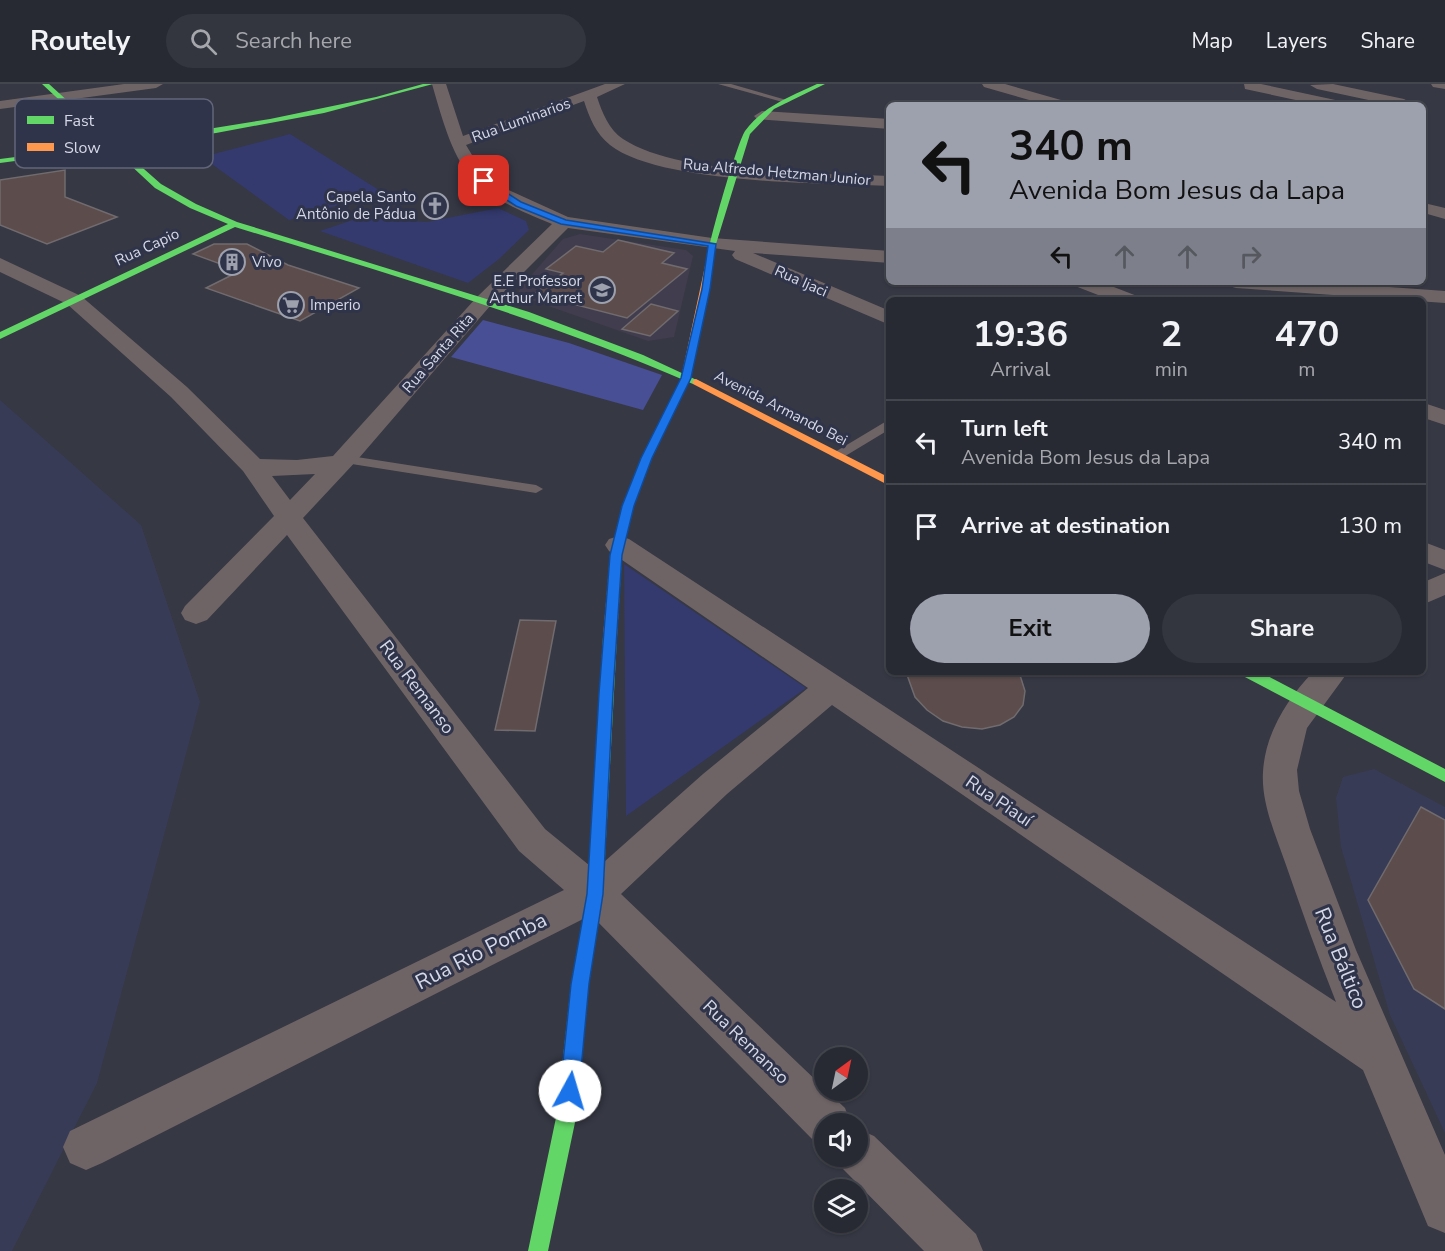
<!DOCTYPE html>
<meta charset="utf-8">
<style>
body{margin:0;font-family:"Nunito Sans",sans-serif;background:#34363f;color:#f1f3f6;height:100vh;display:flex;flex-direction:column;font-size:22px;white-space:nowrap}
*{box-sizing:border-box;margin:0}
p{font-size:20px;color:#a5a7ac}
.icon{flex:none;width:33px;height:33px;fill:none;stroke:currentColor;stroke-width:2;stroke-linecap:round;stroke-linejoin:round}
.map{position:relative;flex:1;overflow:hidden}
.side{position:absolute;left:886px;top:213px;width:540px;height:378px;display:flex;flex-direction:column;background:#282a33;border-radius:9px;box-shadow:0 2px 4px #0004,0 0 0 2px #44464e}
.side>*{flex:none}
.top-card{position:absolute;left:886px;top:18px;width:540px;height:183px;border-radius:9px;box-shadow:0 2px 4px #0004,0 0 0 2px #44464e;background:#9da0ad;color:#111;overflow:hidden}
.needle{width:39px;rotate:33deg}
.controls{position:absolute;left:814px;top:963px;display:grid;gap:12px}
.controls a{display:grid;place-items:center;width:54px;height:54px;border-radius:50%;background:#282a33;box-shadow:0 2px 4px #0004,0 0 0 2px #44464e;font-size:30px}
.pin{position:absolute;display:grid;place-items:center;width:51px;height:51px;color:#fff;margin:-26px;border-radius:12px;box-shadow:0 3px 9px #0006}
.me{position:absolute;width:66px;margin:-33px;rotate:6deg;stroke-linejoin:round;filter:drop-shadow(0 0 4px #0008)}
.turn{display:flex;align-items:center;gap:21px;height:126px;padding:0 24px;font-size:27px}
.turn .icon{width:78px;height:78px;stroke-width:2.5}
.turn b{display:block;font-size:42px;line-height:51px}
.lanes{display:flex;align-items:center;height:57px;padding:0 24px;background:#0003;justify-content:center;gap:30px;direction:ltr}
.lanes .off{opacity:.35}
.eta{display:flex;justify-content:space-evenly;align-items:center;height:102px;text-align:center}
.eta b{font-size:36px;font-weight:700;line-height:42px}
.action{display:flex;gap:12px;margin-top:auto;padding:12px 24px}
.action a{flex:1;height:69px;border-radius:36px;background:#9da0ad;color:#111;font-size:24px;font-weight:700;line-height:69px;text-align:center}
.action a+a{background:#34363f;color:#f1f3f6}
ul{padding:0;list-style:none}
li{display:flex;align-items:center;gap:18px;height:84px;padding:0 24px;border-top:2px solid #44464e}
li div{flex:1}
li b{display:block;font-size:22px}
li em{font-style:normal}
header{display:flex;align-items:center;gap:36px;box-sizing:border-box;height:84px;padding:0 30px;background:#282a33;border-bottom:2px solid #44464e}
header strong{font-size:28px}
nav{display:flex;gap:33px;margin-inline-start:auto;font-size:21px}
.search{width:420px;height:54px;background:#34363f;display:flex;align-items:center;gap:15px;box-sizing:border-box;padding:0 21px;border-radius:33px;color:#a5a7ac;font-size:22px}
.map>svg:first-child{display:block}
.built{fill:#383b56}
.education{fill:#413d4e}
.green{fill:#343a6e}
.forest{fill:#484f94}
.building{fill:#5c4c4b;stroke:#706b6e;stroke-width:1.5}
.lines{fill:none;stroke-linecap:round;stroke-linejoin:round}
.lane{fill:#6f6465;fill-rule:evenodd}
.street{fill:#6f6465;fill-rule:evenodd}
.fast{fill:#63d668;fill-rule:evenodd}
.slow{fill:#ff974d;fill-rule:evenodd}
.route{fill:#1a73e8;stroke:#114b97;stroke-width:1.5}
.labels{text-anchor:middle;stroke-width:6;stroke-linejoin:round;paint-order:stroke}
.far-street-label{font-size:15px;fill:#d5d8e6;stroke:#30344a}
.far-poi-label{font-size:15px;fill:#d5d8e6;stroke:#30344a;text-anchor:end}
.street-label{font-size:18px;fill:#d5d8e6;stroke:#30344a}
.near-street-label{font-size:21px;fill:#d5d8e6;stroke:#30344a}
.key{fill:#30344a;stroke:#626579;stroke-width:1.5}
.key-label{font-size:16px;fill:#d5d8e6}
</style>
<header>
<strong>Routely</strong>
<div class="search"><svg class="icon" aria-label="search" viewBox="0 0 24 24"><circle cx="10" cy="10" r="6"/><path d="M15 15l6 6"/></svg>Search here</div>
<nav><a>Map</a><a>Layers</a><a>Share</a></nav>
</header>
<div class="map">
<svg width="1445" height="1167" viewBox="0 0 1445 1167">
<rect width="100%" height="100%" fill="#363844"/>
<!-- built -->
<path class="built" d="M0,316L141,441L200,618L97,999L12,1167H0Z
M1374,685L1445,723V1049L1390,931L1341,763L1336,714L1343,693Z"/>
<!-- education -->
<path class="education" d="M580,150L686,166L693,172L674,253L648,257L520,212L518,209L521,203L563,155Z"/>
<!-- green -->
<path class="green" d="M290,50L382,108L289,136L202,73Z
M498,124L526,137L529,146L499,175L468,199L320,147L359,134L427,138Z
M624,480L806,604L626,732Z"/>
<!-- forest -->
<path class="forest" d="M483,236L569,259L662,291L643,326L451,273Z"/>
<!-- building -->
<path class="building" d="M65,86V113L117,133L47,160L0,141V96Z
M618,156L674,169L662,179L687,185L627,234L534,210L563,189L546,185L576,162L603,168Z
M214,160H247L288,181L359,204L300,237L206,204L240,187L193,170Z
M651,220L678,227L650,252L622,245Z
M520,536L556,537L535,647L495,646Z
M906,588H1019L1025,607L1023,621L1014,633L1000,641L982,645L962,643L943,637L927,626L915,613Z
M1421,723L1445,736V925L1414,905L1368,816Z"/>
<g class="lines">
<!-- lane -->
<path class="lane" d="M718,0H731L790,17L786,19Z
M890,335V345L842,374L837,375L830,371Z
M344,371L536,401L543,405L536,409L339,378V372Z"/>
<!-- street -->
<path class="street" d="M124,0H163L156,4L0,25V17Z
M432,0H446L463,52L605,0H625L597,13C602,28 609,46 623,55C679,92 821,89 890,92V102C823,99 660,100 610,61C596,50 589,33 584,17L466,61L481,86L500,102L568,133L712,154L890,167V179L753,169L890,227V241L735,175L732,171L735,167L568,144L490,222L359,374L303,434L545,745L595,786L703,690L808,604L609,467L605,461L609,455L619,452L629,455L1336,918C1318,873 1302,827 1286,781C1276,752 1261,719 1263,688C1265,650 1287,615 1313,588H1348L1307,644L1297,686L1299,707L1310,745L1356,866L1445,1071V1149L1428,1142L1363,986L832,621L727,710L621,810L845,1024L851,1040H825V1061L813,1056L591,831L102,1079L86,1086L70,1079L63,1063L70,1047L564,806L519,767L287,451L207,536L196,540L185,536L181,529L185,522L274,432L243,387L171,313L67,220L0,188V174L81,212L187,303L260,375L297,376L333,372L476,214L552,140C464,105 457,87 432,0ZM315,390L290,416L272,392Z
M982,0H1005L1068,18L1070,21H1047L984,3Z
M1244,0H1261L1340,17L1347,21H1319L1245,5Z
M1333,0L1404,15L1411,19L1392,21L1317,5L1310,1Z
M1431,0H1445V5L1433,3Z
M762,27L890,35V45L757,35L754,32Z
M1424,119L1445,124V135L1424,129Z
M1072,198H1101L1137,212L1140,216H1111L1075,202Z
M1226,198H1320L1445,207V219L1236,204L1229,202Z
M1424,319L1445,326V341L1424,334Z
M1424,458L1445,466V486L1424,478Z
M1445,489V511L1424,520V498Z
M858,1045L874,1052L976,1150L983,1167H924L842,1084L837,1072H858Z"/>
<!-- fast -->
<path class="fast" d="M42,0H49L115,60L270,35L376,13L423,0H433L324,29L216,49L119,63L161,100L196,120L237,138L529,228L643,271L701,298L693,300C544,235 389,190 235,143L0,255V248L228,140L190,124L155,104L112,64L0,79V75L108,61Z
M817,0H825L774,25L750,50L716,160L713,182L706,184C704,172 737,59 745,47C762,23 791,12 817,0Z
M610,548L617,553L603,810L589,900L577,1029L548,1167H528L557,1029L571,900L587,810L603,553Z
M1241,588H1260L1445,685V698L1243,592Z"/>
<!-- slow -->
<path class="slow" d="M709,179L713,182L691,294L652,374L634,422L622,471L617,553L610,558L603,553L610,471L622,422L642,374L681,294L705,182Z
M696,295L890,394V402L693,300V296Z"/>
</g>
<!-- route -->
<path class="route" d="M481,96H487L521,118L566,136L716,160L710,205L691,294L652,374L634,422L622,471L613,609L603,810L589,900L579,1007L576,1014L570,1017L563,1014L560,1007L571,900L587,810L599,609L610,471L622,422L641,374L681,294L702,205L708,162L561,140L516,122L481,99Z"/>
<!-- icons -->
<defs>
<symbol id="church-ring" viewBox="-11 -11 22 22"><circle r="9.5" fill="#30344a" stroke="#9da0ad" stroke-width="1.5"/><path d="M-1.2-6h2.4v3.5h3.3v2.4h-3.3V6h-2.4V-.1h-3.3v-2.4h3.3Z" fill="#9da0ad"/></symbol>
<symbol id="building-ring" viewBox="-11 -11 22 22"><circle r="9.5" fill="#30344a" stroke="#9da0ad" stroke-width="1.5"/><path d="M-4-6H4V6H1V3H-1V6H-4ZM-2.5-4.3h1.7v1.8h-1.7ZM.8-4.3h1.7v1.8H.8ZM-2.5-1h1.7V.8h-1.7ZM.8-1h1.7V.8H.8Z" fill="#9da0ad"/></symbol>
<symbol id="school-ring" viewBox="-11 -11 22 22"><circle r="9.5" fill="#30344a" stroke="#9da0ad" stroke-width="1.5"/><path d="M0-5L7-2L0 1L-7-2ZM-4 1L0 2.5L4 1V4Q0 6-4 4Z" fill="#9da0ad"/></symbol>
<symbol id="supermarket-ring" viewBox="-11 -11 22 22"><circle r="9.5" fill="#30344a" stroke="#9da0ad" stroke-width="1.5"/><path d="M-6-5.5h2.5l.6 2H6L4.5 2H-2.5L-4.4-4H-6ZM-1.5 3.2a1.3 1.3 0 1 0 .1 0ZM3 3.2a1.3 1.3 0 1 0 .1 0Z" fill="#9da0ad"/></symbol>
</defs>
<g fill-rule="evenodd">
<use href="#church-ring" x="420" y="107" width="30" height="30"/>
<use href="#building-ring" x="217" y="163" width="30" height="30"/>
<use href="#school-ring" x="587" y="191" width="30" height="30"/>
<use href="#supermarket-ring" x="276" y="206" width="30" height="30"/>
</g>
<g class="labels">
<!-- far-street labels -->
<g class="far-street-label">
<text transform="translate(521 36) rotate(-20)" y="5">Rua Luminarios</text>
<text transform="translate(777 88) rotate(5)" y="5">Rua Alfredo Hetzman Junior</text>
<text transform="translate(147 163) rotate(-25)" y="5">Rua Capio</text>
<text transform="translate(801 197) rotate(24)" y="5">Rua Ijaci</text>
<text transform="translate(438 269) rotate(-49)" y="5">Rua Santa Rita</text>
<text transform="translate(781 324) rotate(27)" y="5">Avenida Armando Bei</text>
</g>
<!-- far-poi labels -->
<g class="far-poi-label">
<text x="416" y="118">Capela Santo<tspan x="416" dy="17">Antônio de Pádua</tspan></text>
<text x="252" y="183" text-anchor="start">Vivo</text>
<text x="582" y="202">E.E Professor<tspan x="582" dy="17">Arthur Marret</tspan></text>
<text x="310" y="226" text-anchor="start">Imperio</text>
</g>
<!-- street labels -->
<g class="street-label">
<text transform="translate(417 603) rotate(53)" y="6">Rua Remanso</text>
<text transform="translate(999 717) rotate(34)" y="6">Rua Piauí</text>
<text transform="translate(746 958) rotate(44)" y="6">Rua Remanso</text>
</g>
<!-- near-street labels -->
<g class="near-street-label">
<text transform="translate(481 867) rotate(-27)" y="7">Rua Rio Pomba</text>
<text transform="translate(1341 874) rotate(68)" y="7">Rua Báltico</text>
</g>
</g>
<!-- legend -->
<rect x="15" y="15" width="198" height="69" rx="9" class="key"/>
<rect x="27" y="32" width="27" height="8" fill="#63d668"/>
<rect x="27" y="59" width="27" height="8" fill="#ff974d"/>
<g class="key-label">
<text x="64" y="42">Fast</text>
<text x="64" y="69">Slow</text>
</g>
</svg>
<div class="controls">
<a><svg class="needle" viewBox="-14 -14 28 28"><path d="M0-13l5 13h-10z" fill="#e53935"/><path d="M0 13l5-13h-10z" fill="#a5a7ac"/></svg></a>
<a><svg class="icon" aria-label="sound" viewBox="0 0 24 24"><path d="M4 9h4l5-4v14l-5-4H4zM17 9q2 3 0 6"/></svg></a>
<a><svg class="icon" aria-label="layers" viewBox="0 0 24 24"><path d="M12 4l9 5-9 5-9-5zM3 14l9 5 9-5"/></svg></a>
</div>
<div class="pin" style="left:484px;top:97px;background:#d93025"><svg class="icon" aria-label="arrive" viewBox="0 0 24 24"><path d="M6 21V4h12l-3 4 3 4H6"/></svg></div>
<svg class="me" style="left:570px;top:1007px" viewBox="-20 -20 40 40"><circle r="19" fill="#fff"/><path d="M0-13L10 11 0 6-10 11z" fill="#1a73e8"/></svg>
<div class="top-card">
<div class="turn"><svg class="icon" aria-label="left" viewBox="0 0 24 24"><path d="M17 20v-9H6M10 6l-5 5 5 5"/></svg><div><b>340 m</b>Avenida Bom Jesus da Lapa</div></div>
<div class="lanes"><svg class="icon" aria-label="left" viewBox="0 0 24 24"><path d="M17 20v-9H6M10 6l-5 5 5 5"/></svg><svg class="icon off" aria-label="ahead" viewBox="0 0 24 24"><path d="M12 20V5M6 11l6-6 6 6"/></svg><svg class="icon off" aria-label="ahead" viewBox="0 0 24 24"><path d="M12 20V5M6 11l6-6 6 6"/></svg><svg class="icon off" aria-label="right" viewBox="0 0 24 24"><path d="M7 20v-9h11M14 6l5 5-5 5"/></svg></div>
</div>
<section class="side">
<div class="eta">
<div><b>19:36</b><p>Arrival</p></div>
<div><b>2</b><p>min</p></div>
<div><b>470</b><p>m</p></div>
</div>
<ul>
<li><svg class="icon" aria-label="left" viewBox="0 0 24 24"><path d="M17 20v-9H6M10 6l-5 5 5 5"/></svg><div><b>Turn left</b><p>Avenida Bom Jesus da Lapa</p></div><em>340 m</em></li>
<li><svg class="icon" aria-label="arrive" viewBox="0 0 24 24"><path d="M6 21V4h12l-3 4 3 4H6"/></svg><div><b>Arrive at destination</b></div><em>130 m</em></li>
</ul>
<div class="action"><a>Exit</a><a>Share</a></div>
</section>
</div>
